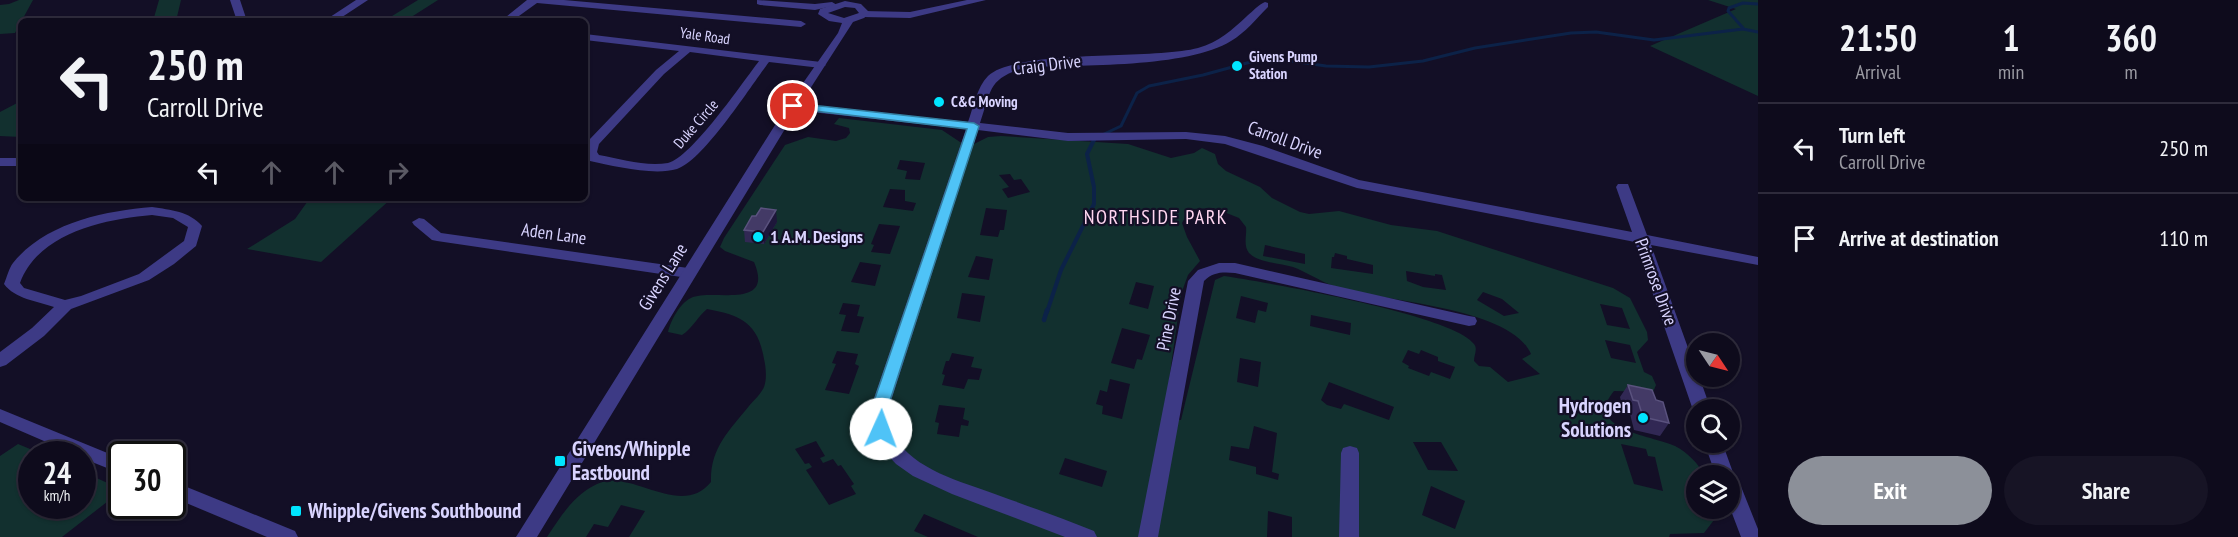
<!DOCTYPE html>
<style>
body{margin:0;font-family:"PT Sans Narrow",sans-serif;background:#171425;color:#f1f3f6;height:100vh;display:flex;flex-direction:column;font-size:22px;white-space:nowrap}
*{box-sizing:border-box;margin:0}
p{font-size:20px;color:#9b9ba3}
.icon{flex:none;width:33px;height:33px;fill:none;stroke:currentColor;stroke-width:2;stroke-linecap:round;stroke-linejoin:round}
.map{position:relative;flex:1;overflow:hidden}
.drawer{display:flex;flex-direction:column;background:#0e0b1c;width:480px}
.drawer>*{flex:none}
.guide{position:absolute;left:18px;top:18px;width:570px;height:183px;border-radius:9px;box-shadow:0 2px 4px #0004,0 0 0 2px #2e2b3b;background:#0e0b1c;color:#f1f3f6;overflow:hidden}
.needle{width:39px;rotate:125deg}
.tools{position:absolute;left:1686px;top:333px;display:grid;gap:12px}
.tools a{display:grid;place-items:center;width:54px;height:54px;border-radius:50%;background:#0e0b1c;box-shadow:0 2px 4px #0004,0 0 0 2px #2e2b3b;font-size:30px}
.speed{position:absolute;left:18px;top:441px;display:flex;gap:12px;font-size:30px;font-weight:700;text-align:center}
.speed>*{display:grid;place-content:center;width:78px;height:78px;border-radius:50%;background:#0e0b1c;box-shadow:0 2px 4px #0004,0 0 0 2px #2e2b3b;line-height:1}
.speed small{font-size:15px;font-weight:400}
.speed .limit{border:3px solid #111;border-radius:9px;background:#fff;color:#111}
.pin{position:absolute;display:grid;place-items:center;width:51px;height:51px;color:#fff;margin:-26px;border:3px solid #fff;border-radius:50%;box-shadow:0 2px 6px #0007}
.me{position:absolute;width:66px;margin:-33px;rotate:2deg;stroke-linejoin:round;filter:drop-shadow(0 0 4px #0008)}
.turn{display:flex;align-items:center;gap:21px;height:126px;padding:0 30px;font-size:27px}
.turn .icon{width:78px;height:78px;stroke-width:2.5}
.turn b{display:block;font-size:42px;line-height:51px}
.lanes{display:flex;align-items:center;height:57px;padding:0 30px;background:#0003;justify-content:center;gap:30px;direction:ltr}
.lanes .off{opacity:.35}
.eta{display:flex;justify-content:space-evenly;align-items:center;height:102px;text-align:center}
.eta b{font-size:36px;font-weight:700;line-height:42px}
.button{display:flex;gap:12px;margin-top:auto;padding:12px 30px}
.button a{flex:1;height:69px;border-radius:36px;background:#8c9099;color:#fff;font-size:24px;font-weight:700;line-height:69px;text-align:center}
.button a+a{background:#171425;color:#f1f3f6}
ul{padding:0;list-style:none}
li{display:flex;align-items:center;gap:18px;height:90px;padding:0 30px;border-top:2px solid #2e2b3b}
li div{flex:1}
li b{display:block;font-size:22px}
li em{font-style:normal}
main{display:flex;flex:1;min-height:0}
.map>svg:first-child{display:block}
.green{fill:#12302f;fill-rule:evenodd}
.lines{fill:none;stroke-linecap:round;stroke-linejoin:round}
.stream-far2{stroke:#0c2248;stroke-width:3}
.stream-far1{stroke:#0c2248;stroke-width:4}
.stream{stroke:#0c2248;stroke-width:4.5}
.minor{fill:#3d3a85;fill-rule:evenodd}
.tertiary{fill:#3d3a85;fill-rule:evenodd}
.wall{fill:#312854}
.shaded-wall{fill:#1d163a}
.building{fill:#433a66;stroke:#5a527e;stroke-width:1.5}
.route{fill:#4fc3f7;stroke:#337fa1;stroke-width:1.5}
.poi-dot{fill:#00e5ff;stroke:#130f26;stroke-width:2}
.labels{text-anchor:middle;stroke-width:4.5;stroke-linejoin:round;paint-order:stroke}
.far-street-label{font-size:15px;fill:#d9d4ff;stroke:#130f26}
.far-poi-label{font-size:15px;font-weight:bold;fill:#d9d4ff;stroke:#130f26;text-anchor:start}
.street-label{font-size:18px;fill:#d9d4ff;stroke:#130f26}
.poi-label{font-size:18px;font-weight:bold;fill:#d9d4ff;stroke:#130f26;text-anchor:start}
.neighbourhood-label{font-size:20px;letter-spacing:1.5px;fill:#ffd6f0;stroke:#130f26}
.near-poi-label{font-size:21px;font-weight:bold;fill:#d9d4ff;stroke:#130f26;text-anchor:start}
</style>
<main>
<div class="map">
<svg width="1758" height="537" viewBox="0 0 1758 537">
<rect width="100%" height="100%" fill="#130f26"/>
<!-- green -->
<path class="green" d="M19,0H33L15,33L0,34V5L9,4Z
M159,0H181L176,21H153Z
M418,0H438L405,21H384Z
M1708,0H1758V96L1650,46L1736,9Z
M21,101V137L0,136V112Z
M839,118L942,130L963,144H974L988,137L1001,136L1128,144L1171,158L1194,153L1202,148L1215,154L1218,164L1226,171L1260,187L1272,198L1300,212L1309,214L1339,211L1391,225L1437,231L1613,288L1630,298L1647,332L1648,340L1637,352L1644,372L1652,376L1656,385L1653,392L1614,391C1582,430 1654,436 1675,446C1687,452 1699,464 1704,475L1696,476V508L1712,509L1714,520L1704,533L1670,534L1669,537H1292V517L1268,511L1267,537H978L924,514L914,531L928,537H629L645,511L621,505L608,527L594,524L586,537H547C561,516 576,491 602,482C634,472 682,518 711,482C710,448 729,431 749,406C754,400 761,394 764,387C767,380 766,367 764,359C758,323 741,315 707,309C697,317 693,328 682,335L668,332C671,320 680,303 691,298C711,288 775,311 754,262L725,251L720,247L724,238L785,145L808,137L836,141L846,138L850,133L849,128L834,124ZM900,160L925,163L920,180L905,179L907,171L897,169ZM1010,174L1014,180L1021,179L1030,192L1008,198L1002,189L1009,187L999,175ZM890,189L905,190V201L916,203L913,211L883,207ZM986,208L1007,210L1004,230H1000L998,237L980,235ZM1214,208L1239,218L1246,227C1247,235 1243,246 1249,253C1259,263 1280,263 1293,267C1307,272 1319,281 1334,286C1381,302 1510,306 1531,354L1522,359L1540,374L1508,382L1490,367L1479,366L1474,361C1474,355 1478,349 1474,344C1454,315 1265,282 1224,276L1215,280L1181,420L1164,417L1181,294L1188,275L1200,261L1187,237L1182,223L1190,209ZM879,224L900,226L890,254L871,252L874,245L871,244ZM1265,245L1305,254V264L1263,256ZM1335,253L1347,256V259L1373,265V274L1331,268L1332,257H1334ZM976,256L993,259L989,280L968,277ZM860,262L881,265L875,286L851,282ZM1406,271L1435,276V274L1442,275L1446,290L1423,287L1407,281ZM1136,282L1154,286L1148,309L1129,304ZM1483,292L1502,299L1519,313L1504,316L1477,300ZM962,293L985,296L980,322L957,318ZM1241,296L1268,303L1266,312L1258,310L1255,323L1236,318ZM843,303L860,305L857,316L864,317L859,333L841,331L846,315L839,314ZM1600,304L1622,308L1630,329L1607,325ZM1311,315L1351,323L1350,335L1310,326ZM1122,328L1150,335L1142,360L1137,359L1134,369L1111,363ZM1605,340L1630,345L1636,363L1611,358ZM1408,350L1419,354L1421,350L1438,357V361L1455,367L1450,379L1431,372L1429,376L1408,368L1409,366L1402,362ZM837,351L858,354L855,364L859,366L849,394L825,390L836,364L832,363ZM952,353L974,357L971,367L982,369L979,380L968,379L964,389L942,385L945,375L942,374L946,361H949ZM1240,358L1261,362L1258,387L1237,382ZM1110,379L1130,384L1122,419L1102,414L1103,406L1096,404L1100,390L1107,392ZM1329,382L1394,407L1389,420L1344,404L1341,409L1327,405L1321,400ZM939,405L965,408L963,419L969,421L968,426L961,425L959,437L937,434L939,423L935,422ZM1254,426L1277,433L1272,472L1279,474L1278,480L1256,474V467L1229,460L1231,446L1249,449ZM816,441L825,456L820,458L823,463L833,459L838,466L841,465L854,484L851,486L856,494L829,505L806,470L812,467L809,463L805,464L795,449ZM1413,442H1441L1458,471L1428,470ZM1621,444L1646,449L1648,456L1655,457L1663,491L1634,484ZM1065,458L1107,471L1102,487L1059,474ZM1431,486L1465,501L1455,529L1422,515Z
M310,198H392L321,262L247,249L295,219Z
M18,444L42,454H32V506H82L83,472L121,489V491L62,537H0V456Z"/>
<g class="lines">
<!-- stream-far2 -->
<path class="stream-far2" d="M1743,28L1728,11L1729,8L1743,3L1758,4
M1102,135L1121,126L1137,93L1149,86L1203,75L1258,60L1277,59L1326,66L1369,67L1423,61L1475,48L1571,33L1596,32L1654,40L1743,29L1758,32"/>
<!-- stream-far1 -->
<path class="stream-far1" d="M1047,312L1061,270L1094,204V187L1087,154L1095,138"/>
<!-- stream -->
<path class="stream" d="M1044,320L1047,310"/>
<!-- minor -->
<path class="minor" d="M230,0H240L247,21H237Z
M356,0H368L336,21H324Z
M527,0H564L801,21L806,24L801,27L537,3L512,21H501Z
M757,0L815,4L832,2L837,5L815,10L760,5L757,4Z
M967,0H986L910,18L863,17L858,14L863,11L910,12Z
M1265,2L1268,3V7C1257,18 1245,33 1231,41C1188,68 1079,65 1026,67C988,79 992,88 980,123L1068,133L1186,132L1225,136L1263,146L1359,180L1632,232L1616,187L1618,184H1628L1647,235L1758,257V265L1651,245L1696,370V376H1699L1711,410H1696V415L1693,410L1635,242L1357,188L1225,144L1186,139L1068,141L978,130L889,407C890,419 890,432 898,442C922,474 968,483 1003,497C1034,508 1064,519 1094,531L1097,537H1065L952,494L913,476L896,464L883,450L873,428L871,407L966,129L793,110L789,108V104L968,122C973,108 977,87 988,76C1015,49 1152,60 1198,48C1219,42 1232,30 1247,16C1253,11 1258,5 1265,2Z
M416,16L435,18L440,21H412V17Z
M585,34L821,62L826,65L821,68L769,62C750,87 704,160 677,169C654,176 613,166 590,161L585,151L589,140L656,70L679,51L585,40ZM690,52L759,61C743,82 691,158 668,163C646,167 621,159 599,155L597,152L599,144L664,74Z
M0,158H21V166H0Z
M152,207C171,210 189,211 202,226L196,246L174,264L149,280L71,309L44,336L6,365L0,367V352L32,328L54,307C37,301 15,299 4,284C7,277 9,268 13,263C45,223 104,211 152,207ZM152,215L173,218L188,227L184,241L139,274L81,296L65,300L24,288L20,283C38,233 105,219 152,215Z
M419,218L424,219L441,233L688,268L696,273L688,278L437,241L432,240L414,225L412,222Z
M1219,263H1235L1469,316L1475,317L1477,321L1475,325L1469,326L1235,273C1222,272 1213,272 1204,281L1158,537H1138L1188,281L1198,270Z
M0,409L122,459V474L82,458V454H74L0,422Z
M1704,442H1722L1735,478L1740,484L1758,529V537H1741L1730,508V476H1716Z
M1350,446L1357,448L1359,453V537H1339L1341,453L1343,448Z
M172,481L295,531L298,537H267L172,497Z"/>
<!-- tertiary -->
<path class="tertiary" d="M845,1L861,4L870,13L864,18L853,22L799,106L537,537H516L787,106L838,33L842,23L829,21L818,14L820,9ZM845,7L855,8L859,13L844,18L828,13Z"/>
</g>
<!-- wall -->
<path class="wall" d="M777,222L764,244L745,242L744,230Z
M1628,385L1669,423L1660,436L1634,430L1630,414L1624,413L1620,397Z"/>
<!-- shaded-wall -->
<path class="shaded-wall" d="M776,210L777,222L764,244L763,232Z"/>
<!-- building -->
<path class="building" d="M761,208L776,210L763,232L744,230L752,216H756Z
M1628,385L1652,390L1656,400L1663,402L1669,423L1643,417L1638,401L1633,400Z"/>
<!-- route -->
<path class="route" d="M793,103L974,123L979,126L888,407L887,420L890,429L887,433H876C871,424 871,417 872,407L967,129L789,108L788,106Z"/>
<!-- markers -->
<g class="poi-dot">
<circle cx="1237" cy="66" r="6"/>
<circle cx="939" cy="102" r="6"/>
<circle cx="758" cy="237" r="6"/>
<circle cx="1643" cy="418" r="6"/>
<rect x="554" y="455" width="12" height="12" rx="3"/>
<rect x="290" y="505" width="12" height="12" rx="3"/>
</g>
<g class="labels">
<!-- far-street labels -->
<g class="far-street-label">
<text transform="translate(705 36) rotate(8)" y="5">Yale Road</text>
<text transform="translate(696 124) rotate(-49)" y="5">Duke Circle</text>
</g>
<!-- far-poi labels -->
<g class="far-poi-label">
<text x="1249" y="62">Givens Pump<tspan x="1249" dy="17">Station</tspan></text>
<text x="951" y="107">C&amp;G Moving</text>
</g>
<!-- street labels -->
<g class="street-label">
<text transform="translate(1047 65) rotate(-7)" y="6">Craig Drive</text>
<text transform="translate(1285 140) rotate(20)" y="6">Carroll Drive</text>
<text transform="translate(554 234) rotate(8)" y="6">Aden Lane</text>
<text transform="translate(663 277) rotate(-58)" y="6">Givens Lane</text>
<text transform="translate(1656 282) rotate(70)" y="6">Primrose Drive</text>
<text transform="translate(1169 319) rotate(-79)" y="6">Pine Drive</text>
</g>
<!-- poi labels -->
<g class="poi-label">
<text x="770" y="243">1 A.M. Designs</text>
</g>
<!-- neighbourhood labels -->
<g class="neighbourhood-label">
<text x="1156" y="224">NORTHSIDE PARK</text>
</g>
<!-- near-poi labels -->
<g class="near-poi-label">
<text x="1631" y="413" text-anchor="end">Hydrogen<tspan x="1631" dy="24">Solutions</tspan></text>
<text x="572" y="456">Givens/Whipple<tspan x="572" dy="24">Eastbound</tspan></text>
<text x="308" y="518">Whipple/Givens Southbound</text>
</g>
</g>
</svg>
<div class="tools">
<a><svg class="needle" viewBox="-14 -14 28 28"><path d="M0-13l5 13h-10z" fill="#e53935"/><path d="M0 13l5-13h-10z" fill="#9b9ba3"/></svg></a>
<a><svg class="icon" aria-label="search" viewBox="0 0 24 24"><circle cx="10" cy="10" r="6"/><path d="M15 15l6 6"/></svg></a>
<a><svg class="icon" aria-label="layers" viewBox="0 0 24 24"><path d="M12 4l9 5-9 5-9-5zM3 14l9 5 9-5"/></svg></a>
</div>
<div class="speed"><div>24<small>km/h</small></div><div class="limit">30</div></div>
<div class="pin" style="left:793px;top:106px;background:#d93025"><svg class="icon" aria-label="arrive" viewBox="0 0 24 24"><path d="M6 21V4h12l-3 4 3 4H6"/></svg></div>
<svg class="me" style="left:881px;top:429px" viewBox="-20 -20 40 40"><circle r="19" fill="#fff"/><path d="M0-13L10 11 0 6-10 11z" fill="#4fc3f7"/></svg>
<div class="guide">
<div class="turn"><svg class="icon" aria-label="left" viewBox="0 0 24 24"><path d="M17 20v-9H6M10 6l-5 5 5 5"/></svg><div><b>250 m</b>Carroll Drive</div></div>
<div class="lanes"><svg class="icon" aria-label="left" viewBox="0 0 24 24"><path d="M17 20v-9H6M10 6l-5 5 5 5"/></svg><svg class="icon off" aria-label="ahead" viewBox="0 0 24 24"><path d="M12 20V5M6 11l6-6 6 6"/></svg><svg class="icon off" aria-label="ahead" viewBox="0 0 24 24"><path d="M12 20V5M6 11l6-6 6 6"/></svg><svg class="icon off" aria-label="right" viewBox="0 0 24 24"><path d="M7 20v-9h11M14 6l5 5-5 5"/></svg></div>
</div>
</div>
<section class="drawer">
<div class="eta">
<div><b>21:50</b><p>Arrival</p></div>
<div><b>1</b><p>min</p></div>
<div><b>360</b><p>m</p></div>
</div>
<ul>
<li><svg class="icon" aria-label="left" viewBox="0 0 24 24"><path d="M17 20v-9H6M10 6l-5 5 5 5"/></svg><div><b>Turn left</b><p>Carroll Drive</p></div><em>250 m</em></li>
<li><svg class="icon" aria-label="arrive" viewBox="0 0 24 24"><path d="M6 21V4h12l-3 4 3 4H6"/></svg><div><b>Arrive at destination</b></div><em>110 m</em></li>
</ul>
<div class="button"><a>Exit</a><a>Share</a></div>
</section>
</main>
